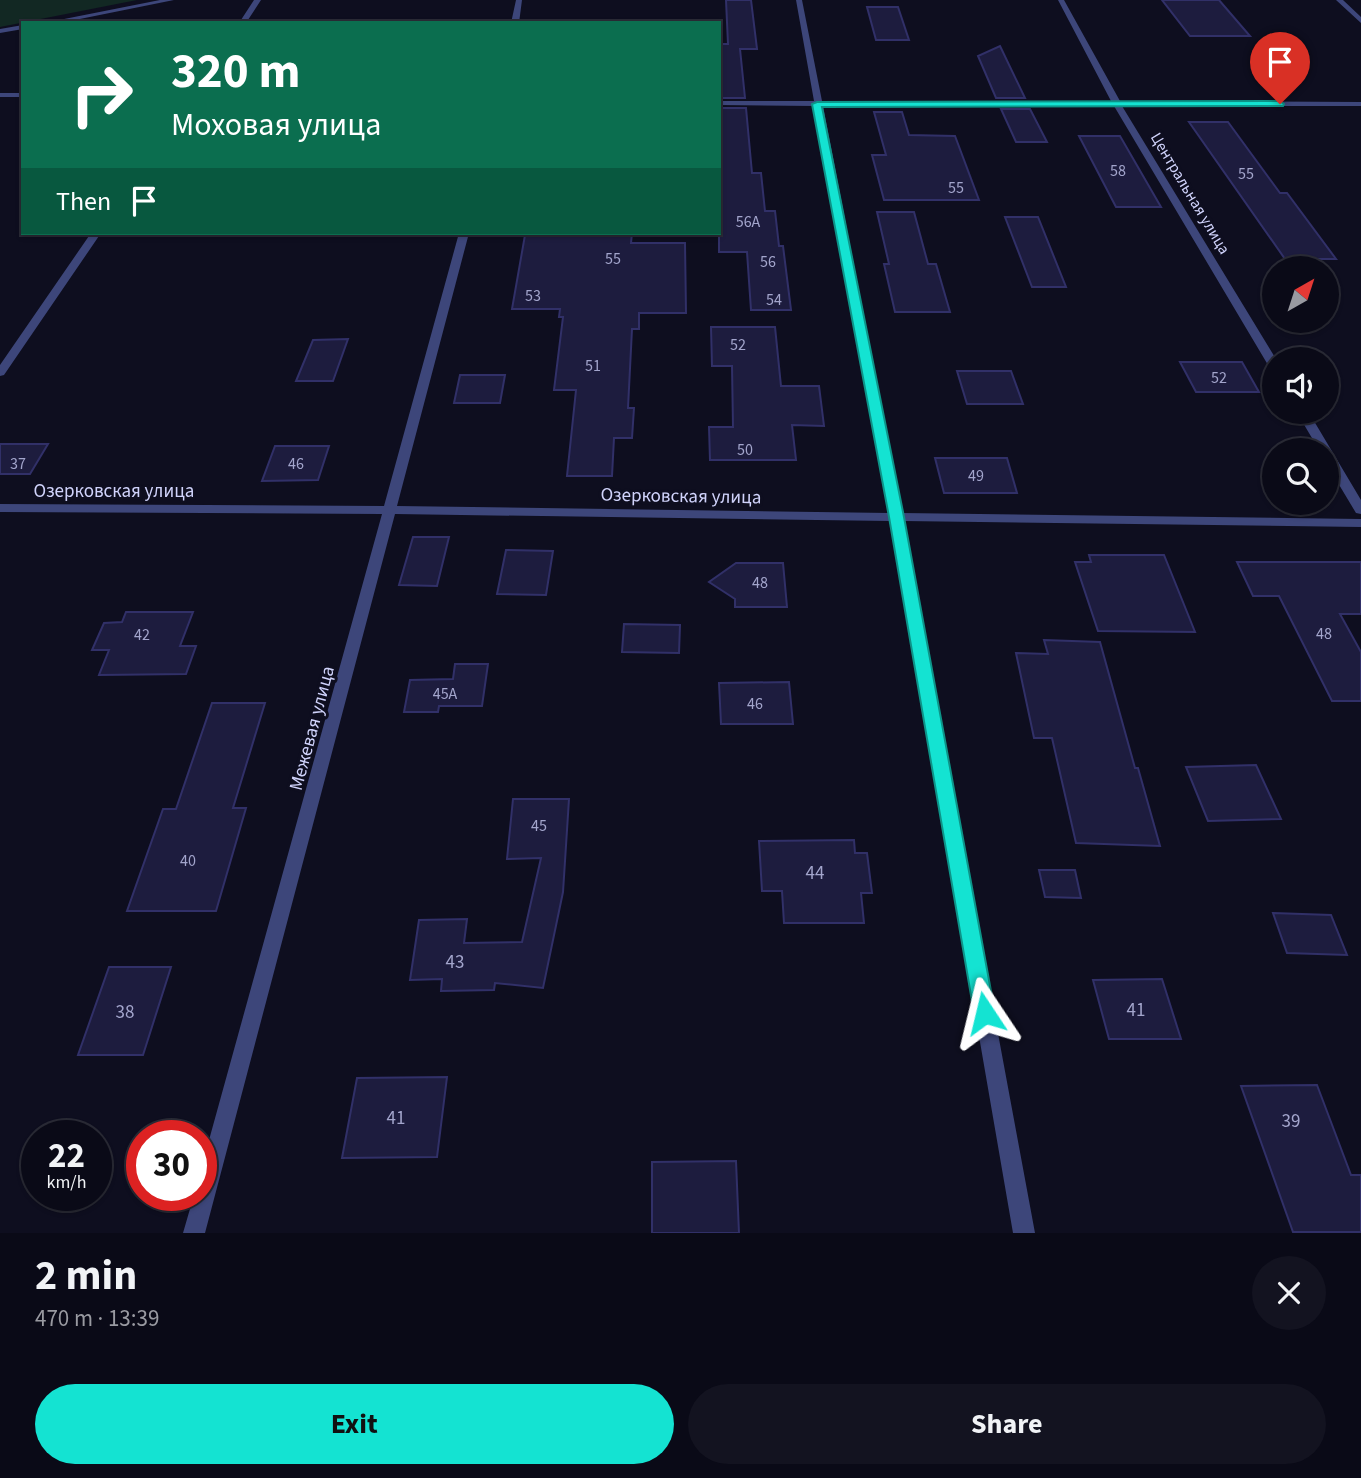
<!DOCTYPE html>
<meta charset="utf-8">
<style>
body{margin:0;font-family:"Source Sans 3",sans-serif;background:#131320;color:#f1f3f6;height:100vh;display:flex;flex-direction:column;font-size:26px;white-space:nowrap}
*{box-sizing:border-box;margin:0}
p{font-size:23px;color:#999aa1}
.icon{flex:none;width:38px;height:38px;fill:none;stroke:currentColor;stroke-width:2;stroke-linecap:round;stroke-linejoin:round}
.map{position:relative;height:1233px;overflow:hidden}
.details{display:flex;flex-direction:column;background:#0a0a17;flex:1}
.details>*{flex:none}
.guide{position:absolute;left:21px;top:21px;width:700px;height:214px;border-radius:0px;box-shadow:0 2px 5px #0004,0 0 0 2px #2a2b36;background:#0b6e4f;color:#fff;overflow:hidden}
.needle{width:46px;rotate:39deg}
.fabs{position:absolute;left:1262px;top:256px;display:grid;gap:14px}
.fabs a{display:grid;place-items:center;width:77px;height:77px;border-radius:50%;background:#0a0a17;box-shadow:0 2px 5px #0004,0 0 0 2px #2a2b36;font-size:35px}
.speed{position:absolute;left:21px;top:1120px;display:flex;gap:14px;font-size:35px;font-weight:700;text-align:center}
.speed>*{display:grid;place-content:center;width:91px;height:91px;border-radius:50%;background:#0a0a17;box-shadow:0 2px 5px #0004,0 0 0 2px #2a2b36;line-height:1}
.speed small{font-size:18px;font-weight:400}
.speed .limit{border:10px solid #d22;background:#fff;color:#111}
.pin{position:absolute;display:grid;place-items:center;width:60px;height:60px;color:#fff;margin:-72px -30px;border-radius:50% 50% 50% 0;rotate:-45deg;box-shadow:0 0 7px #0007}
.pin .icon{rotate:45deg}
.me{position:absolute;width:77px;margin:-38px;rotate:350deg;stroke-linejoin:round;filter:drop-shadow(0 0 5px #0008)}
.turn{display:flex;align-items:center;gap:24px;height:147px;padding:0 35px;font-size:32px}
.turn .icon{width:91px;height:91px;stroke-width:2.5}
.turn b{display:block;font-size:49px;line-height:60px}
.then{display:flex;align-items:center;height:66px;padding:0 35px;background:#0003;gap:14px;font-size:26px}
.round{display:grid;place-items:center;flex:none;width:74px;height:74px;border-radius:37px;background:#131320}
.summary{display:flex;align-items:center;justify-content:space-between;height:119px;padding:0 35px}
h1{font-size:42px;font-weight:700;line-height:52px}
.action{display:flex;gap:14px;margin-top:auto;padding:14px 35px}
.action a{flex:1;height:80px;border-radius:42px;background:#14e3d2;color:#111;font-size:28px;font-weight:700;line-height:80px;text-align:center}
.action a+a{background:#131320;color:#f1f3f6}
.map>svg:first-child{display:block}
.green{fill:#122823}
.building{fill:#1d1c3e;stroke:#313068;stroke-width:2}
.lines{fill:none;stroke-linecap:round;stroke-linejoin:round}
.street{fill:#3d467a;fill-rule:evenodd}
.route{fill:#14e3d2;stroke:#0d9488;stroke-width:2}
.labels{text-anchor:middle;stroke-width:6;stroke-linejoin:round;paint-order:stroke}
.number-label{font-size:16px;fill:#a3a5cc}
.far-street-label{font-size:16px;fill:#d0d3fb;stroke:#0e0e1f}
.street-label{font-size:19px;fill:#d0d3fb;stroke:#0e0e1f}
.near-number-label{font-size:19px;fill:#a3a5cc}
</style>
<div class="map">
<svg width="1361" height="1233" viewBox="0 0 1361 1233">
<rect width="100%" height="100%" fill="#0e0e1f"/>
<!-- green -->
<path class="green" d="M0,0H137L0,27Z"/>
<!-- building -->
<path class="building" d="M726,0H751L757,49H740L745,98H719V44H728Z
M1162,0H1219L1250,36H1190Z
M867,7H898L909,40H876Z
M1000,46L1025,98H996L978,56Z
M719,108H746L752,173H761L765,211H775L779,246H783L791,310H751L747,252H719Z
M1001,109H1030L1047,142H1016Z
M874,112H902L909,135L955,136L979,200H884L872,155H886Z
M1189,122H1228L1280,193H1287L1336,259H1285Z
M1079,136H1120L1161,207H1116Z
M877,212H914L928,264H936L950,312H895L884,264H889Z
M1005,217H1038L1066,287H1032Z
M586,233H632L631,243H685L686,313H639V329H632L628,408H634L632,438H614L612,476H567L576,390H554L563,317H559L560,309H512L525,235Z
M711,327H775L781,386H819L824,426L792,425L796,460H710L709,427H733L732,366H712Z
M348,339L333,381H296L313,340Z
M1180,362H1242L1259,392H1196Z
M957,371H1011L1023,404H967Z
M460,375H505L500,403H454Z
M0,444H48L30,474H0Z
M275,446H329L318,480L262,481Z
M935,458H1007L1017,493H944Z
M413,537H449L437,586L399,585Z
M506,550L553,551L546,595L497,594Z
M1089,555H1164L1195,632L1098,631L1075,562H1091Z
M1237,562H1361V614H1340L1361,652V701H1332L1279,596H1253Z
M736,563H783L787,607H735V599L709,582Z
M126,612H193L180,646H196L186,674L99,675L109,650H92L104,623L122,622Z
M624,624L680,625L679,653L622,652Z
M1044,640L1100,642L1135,768H1138L1160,846L1076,843L1052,738H1034L1016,653L1048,654Z
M455,664H488L482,706H439L438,712H404L410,680L453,679Z
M789,682L793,724H721L719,683Z
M212,703H265L233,808H246L216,911H127L163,809H176Z
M1256,765L1281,819L1208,821L1186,767Z
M513,799H569L563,892L543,988L495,983L494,990L441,991L442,979L410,980L419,920L467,919L464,943L522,942L541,858L507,859Z
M854,840L855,853H867L872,893H861L864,923H784L782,891H762L759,841Z
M1039,870H1075L1081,898L1045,897Z
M1273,913L1331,915L1347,955L1287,953Z
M109,967H171L143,1055H78Z
M1162,979L1181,1039H1109L1093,980Z
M447,1077L437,1157L342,1158L357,1078Z
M1317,1085L1351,1175H1361V1232H1293L1241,1086Z
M736,1161L739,1233H652V1162Z"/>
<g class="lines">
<!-- street -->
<path class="street" d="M160,0H174L60,23H44Z
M254,0H261L246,23H239Z
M516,0H522L519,23H511Z
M796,0H802L822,101H1111L1058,0H1064L1120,101L1361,102V106H1122L1276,359L1274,368L1268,365L1114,106H823L902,513L1361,519V527L903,521L1035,1233H1013L890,521L395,514L205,1233H183L194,1195H201V1169L382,514L0,512V504L384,506L459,233H469L397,506L889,513L815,106L719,105V101H814Z
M1336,0H1343L1361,17V23Z
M23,25V29L0,33V29Z
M0,93H23V97H0Z
M91,233H101L4,375L0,376V365Z
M1296,411H1308L1361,500V514L1356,513L1326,463V450H1319Z"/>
</g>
<!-- route -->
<path class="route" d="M1280,101L1284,104L1283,106L822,107L904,517L995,1013L992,1020L985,1022L977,1020L974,1013L889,517L812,104L817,102Z"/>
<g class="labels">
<!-- number labels -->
<g class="number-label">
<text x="1118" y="176">58</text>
<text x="1246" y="179">55</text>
<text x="956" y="193">55</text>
<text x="748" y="227">56А</text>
<text x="613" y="264">55</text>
<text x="768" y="267">56</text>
<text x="533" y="301">53</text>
<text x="774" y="305">54</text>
<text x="738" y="350">52</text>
<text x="593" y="371">51</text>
<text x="1219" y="383">52</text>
<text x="745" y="455">50</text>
<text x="18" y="469">37</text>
<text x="296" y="469">46</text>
<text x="976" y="481">49</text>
<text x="760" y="588">48</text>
<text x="1324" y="639">48</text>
<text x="142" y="640">42</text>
<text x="445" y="699">45А</text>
<text x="755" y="709">46</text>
<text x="539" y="831">45</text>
<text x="188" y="866">40</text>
</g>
<!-- far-street labels -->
<g class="far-street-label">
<text transform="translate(1191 193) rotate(59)" y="6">Центральная улица</text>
</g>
<!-- street labels -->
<g class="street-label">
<text x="114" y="497">Озерковская улица</text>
<text transform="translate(681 495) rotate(1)" y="7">Озерковская улица</text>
<text transform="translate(311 728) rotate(-75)" y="7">Межевая улица</text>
</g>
<!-- near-number labels -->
<g class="near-number-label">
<text x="815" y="879">44</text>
<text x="455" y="968">43</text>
<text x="1136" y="1016">41</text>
<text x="125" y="1018">38</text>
<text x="396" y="1124">41</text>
<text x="1291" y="1127">39</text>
</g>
</g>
</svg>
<div class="fabs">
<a><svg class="needle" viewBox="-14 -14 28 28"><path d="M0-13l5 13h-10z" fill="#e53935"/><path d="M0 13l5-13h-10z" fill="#999aa1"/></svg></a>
<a><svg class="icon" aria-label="sound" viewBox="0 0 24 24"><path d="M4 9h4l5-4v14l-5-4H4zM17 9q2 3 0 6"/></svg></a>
<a><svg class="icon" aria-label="search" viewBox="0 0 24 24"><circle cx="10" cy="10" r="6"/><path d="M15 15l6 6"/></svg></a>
</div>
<div class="speed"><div>22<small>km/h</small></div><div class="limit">30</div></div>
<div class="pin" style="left:1280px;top:104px;background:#d93025"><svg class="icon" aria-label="arrive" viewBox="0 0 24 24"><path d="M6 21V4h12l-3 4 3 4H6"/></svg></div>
<svg class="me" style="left:985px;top:1013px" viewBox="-20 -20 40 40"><path d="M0-17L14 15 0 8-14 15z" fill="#14e3d2" stroke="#fff" stroke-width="4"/></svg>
<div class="guide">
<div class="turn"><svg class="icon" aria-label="right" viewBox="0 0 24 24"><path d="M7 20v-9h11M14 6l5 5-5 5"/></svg><div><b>320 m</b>Моховая улица</div></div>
<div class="then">Then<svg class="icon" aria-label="arrive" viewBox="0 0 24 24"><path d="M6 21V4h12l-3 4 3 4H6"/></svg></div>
</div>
</div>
<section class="details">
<div class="summary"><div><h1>2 min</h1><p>470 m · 13:39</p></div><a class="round"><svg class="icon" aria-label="close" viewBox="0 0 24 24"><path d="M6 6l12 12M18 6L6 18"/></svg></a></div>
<div class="action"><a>Exit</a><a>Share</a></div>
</section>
